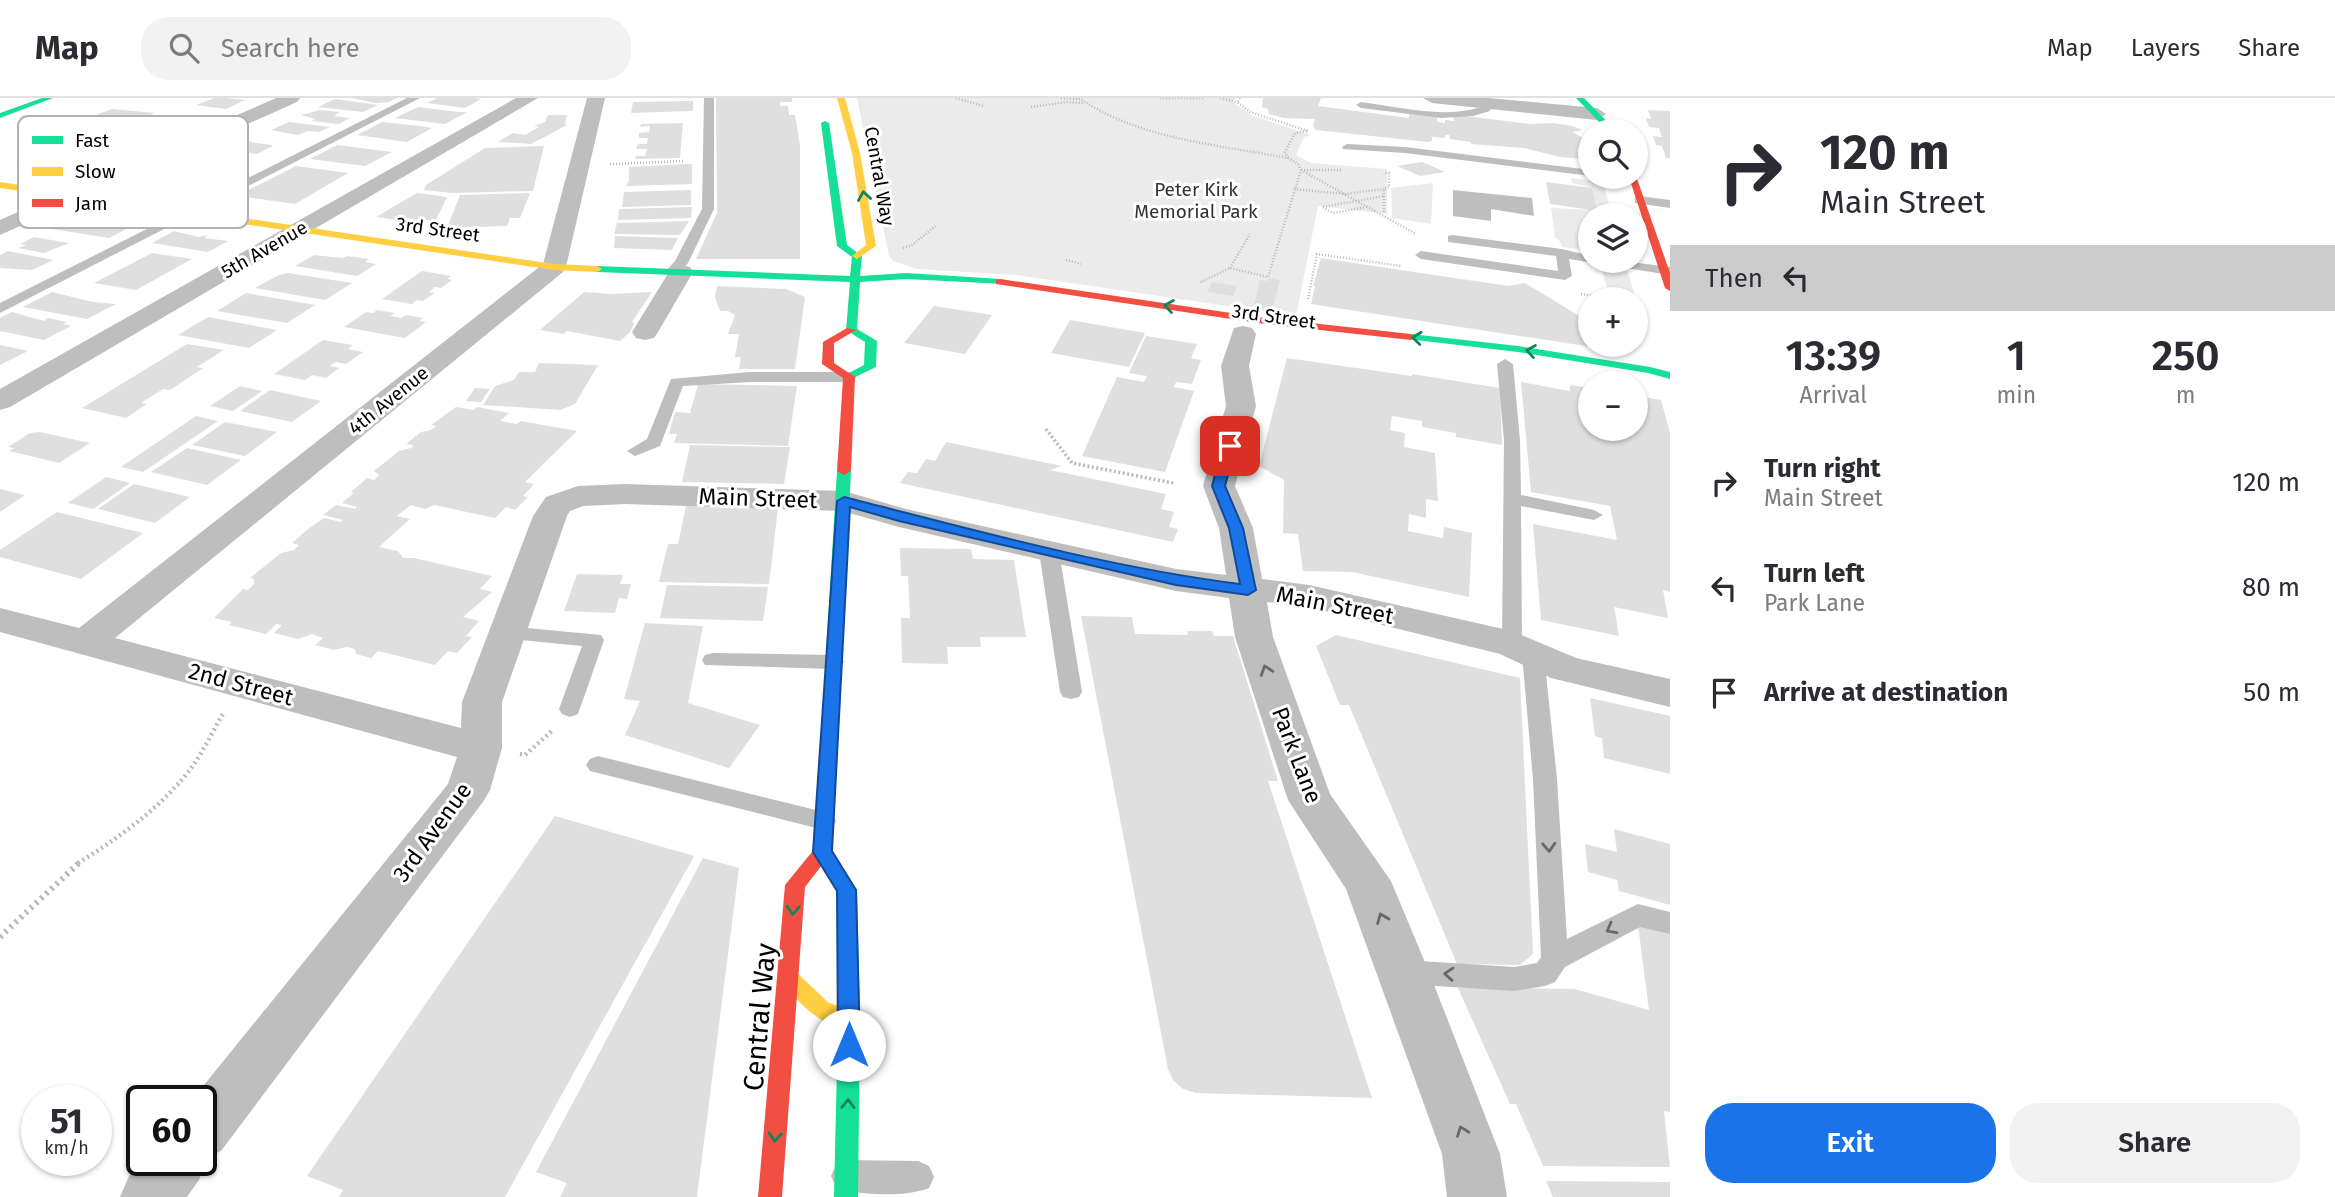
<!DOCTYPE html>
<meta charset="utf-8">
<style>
body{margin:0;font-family:"Fira Sans",sans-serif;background:#f2f2f3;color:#2b2b33;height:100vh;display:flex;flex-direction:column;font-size:26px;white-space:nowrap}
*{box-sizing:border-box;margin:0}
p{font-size:23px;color:#7c7c81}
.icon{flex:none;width:38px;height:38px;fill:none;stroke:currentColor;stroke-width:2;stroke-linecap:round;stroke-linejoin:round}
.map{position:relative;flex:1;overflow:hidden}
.sheet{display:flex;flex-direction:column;background:#fff;width:665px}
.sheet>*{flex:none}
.banner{background:#fff;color:#2b2b33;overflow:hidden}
.fabs{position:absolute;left:1578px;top:21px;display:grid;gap:14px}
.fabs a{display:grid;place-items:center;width:70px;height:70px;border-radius:50%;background:#fff;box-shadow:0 2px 5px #0004;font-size:35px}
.speed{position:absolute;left:21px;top:987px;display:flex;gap:14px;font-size:35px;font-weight:700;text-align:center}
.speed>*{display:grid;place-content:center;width:91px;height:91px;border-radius:50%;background:#fff;box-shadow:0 2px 5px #0004;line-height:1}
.speed small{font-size:18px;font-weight:400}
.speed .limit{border:4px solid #111;border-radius:10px;background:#fff;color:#111}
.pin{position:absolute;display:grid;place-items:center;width:60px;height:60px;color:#fff;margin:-30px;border-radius:14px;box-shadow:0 4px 10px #0006}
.me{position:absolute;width:77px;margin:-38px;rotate:0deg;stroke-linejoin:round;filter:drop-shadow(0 0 5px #0008)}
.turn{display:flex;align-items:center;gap:24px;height:147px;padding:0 35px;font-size:32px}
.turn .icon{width:91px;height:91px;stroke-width:2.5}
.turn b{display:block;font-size:49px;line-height:60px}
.then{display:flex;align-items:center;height:66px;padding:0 35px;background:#0003;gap:14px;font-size:26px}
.eta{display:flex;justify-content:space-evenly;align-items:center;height:119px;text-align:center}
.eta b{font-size:42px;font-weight:600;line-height:49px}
.button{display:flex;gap:14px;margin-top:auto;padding:14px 35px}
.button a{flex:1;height:80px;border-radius:28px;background:#1a73e8;color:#fff;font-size:28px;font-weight:600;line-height:80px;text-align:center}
.button a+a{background:#f2f2f3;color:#2b2b33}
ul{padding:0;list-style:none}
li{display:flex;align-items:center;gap:21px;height:105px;padding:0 35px}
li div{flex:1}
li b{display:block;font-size:26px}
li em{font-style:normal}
header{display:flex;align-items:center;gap:42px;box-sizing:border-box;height:98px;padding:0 35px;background:#fff;border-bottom:2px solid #e1e1e2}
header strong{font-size:33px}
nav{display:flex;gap:38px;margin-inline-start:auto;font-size:24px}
.search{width:490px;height:63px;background:#f2f2f3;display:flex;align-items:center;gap:18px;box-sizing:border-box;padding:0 24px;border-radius:28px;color:#7c7c81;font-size:26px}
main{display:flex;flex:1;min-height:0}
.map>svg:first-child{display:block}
.green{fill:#ebebeb}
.water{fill:#bebebe}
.building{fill:#dfdfdf}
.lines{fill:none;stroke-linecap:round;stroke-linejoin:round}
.path-far3{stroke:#b9b9b9;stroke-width:2.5;stroke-dasharray:1 2;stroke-linecap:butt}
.path-far2{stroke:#b9b9b9;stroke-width:3.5;stroke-dasharray:2 2.5;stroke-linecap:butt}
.path-far1{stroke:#b9b9b9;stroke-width:4.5;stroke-dasharray:2 3.5;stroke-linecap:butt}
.path{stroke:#b9b9b9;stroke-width:6;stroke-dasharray:2.5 4.5;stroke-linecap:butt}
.lane{fill:#bebebe;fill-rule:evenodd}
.street{fill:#bebebe;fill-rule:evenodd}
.fast{fill:#16e098;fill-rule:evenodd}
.slow{fill:#ffcf43;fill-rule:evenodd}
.jam{fill:#f24e42;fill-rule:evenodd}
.oneway{stroke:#0d865b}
.oneway2{stroke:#686868}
.route{fill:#1a73e8;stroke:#114b97;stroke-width:2}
.labels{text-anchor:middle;stroke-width:6;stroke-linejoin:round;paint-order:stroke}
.far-street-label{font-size:19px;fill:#000;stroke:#fff}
.far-park-label{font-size:19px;fill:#323232;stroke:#fff}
.street-label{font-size:23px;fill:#000;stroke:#fff}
.near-street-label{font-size:28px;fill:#000;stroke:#fff}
.key{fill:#fff;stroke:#b2b2b2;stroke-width:2}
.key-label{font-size:19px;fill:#000}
</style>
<header>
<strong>Map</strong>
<div class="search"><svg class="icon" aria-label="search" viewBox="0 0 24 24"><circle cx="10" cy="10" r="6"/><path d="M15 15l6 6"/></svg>Search here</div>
<nav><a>Map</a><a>Layers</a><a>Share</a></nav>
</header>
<main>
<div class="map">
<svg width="1670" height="1099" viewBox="0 0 1670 1099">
<rect width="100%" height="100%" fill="#fff"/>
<!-- green -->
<path class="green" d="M857,0H1236L1233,4L1251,17L1311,37L1304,39L1296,57L1311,65L1387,71V116L1318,108L1296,218L1016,177L917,171L893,163L889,158Z
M1571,80L1603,84L1612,117H1591V153L1562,149L1560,143L1555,139L1551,110L1598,112L1592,90L1572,85Z
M1433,85L1431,126L1392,120L1391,90Z
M1601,167L1627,170L1635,199L1608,195Z"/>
<!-- water -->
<path class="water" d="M1453,92L1532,100L1534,118L1491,111V123L1453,118Z"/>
<!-- building -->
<path class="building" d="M214,0H226L245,2L226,11L196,7Z
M351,0H397L389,4L376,5Z
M437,0H474L481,1L465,10L427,5Z
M716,0H792V4H780V8H788L789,17H795L800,47V161H696L717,115Z
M1263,0H1321L1318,8L1409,20V16L1437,19V24L1445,25V22L1454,23L1453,18H1465L1531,26L1552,25L1572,28L1583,32L1573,34L1591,45L1590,49L1581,48L1577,53L1589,59L1584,61L1560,59L1524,50L1471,46V44L1450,41L1449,37H1445V40L1432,39V43L1428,44L1316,32L1313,28L1315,21L1284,20L1269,16L1268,11L1262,9Z
M335,1L378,7L363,14L318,9Z
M693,3V13L631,15L633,4Z
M418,9L459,14H467L445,26L395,20Z
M112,11L155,15L75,47L59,50L35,47L49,41L36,39Z
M320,12L340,14L334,18L350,20L339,26L311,23L315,21L301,17Z
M1648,12L1670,13V60H1666L1662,48L1656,47L1653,38L1662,39L1659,30L1649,29L1646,20L1651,21Z
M548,17H567L565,26L567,27L531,46L498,44L513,35L525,37L539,29L534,28L545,24Z
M289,24L330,29L319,34L308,33L298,37L271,32Z
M382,24L420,28L432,30L407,44L357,37Z
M683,25L680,60L635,61L636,58H645L647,51H636L638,46H647L648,40H639V35L649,34L650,28L640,29L641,26Z
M245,43L271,47L273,48L257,56L227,52Z
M337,47L392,54L365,68L310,61Z
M544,48L533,93L451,95L424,92L426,87L485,50Z
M36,59L50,61L30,70L15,68Z
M1422,64L1436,70L1445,74L1420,78L1397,68Z
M688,66H692V86L626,88L629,82V69Z
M296,68L348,75L295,106L237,98Z
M1546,84L1592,90L1598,113L1550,106Z
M691,92V107L622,109L624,94Z
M417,95L447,99L436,122L404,123L376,119Z
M530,95L520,120H510L507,128L447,130L460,97Z
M692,109L691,120L618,122L619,111Z
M73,122L128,130L109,140L52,131Z
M689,123L680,137L614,136L617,125Z
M174,133L199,139L208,137L204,140L228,143L208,154L152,145Z
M615,138L678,140L672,152L614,150Z
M34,139L69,145L44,155L18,150L26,147L20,146Z
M8,153L54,162L32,172L0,170V157Z
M152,155L192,161L136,192L94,185Z
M314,157L343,160L347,158L369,161L365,164L376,166L357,178L295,168Z
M1321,160L1508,188L1525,185L1591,225V247H1615L1631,255L1311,206L1315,188H1313Z
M422,173L451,178L447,181L452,182L441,190L435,189L429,194L435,195L423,203L417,202L412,206L382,201Z
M288,175L352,185L325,202L255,190L279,177Z
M1268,180L1280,182L1272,214L1254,207L1260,182L1268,183Z
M1212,184L1237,188L1233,198L1207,194Z
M717,188L786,191L805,199L795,271H739L741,259H735L739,236H728L735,217L728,213H720L715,199Z
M52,194L93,204L116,206L87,221L23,209Z
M584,194L611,196L652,194L632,224L635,225L629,235L620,243L567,233L564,236L540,232Z
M246,195L315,207L287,225L217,213Z
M934,208L992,217L965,256L904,245Z
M377,212L395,215L390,218L401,220L406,217L423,220L419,223L426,224L405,240L344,229L366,214L373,215Z
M12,214L44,223L48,220L67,224L63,226L71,228L44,242L0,233V220Z
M208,219L277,232L249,250L178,237Z
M1070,222L1145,235L1129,269L1051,255Z
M1146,238L1197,246L1191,260L1201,262L1192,286L1176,284L1174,289L1194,293L1165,374L1082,358L1117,279L1144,284L1147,278L1129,275Z
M323,242L353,247L348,251L363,254L346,266L336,264L329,268L339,270L326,280L312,277L305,282L274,276Z
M187,246L224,252L197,269L203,270L170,292L163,291L141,305L147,306L126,320L82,310Z
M0,247L28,253L0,267Z
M1287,260L1412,278V276L1500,290L1502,347L1456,339V335L1422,329V323L1392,318L1390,332L1405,335L1404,349L1435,355L1438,403L1426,401V420L1409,416L1408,433L1443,440L1444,429L1472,435L1469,499L1352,474L1303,473L1298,436L1283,435L1284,382L1259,368Z
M539,265L598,267L575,306L560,312L483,307L495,288L514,282L519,274H535Z
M1521,284L1570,293V287L1591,290V331H1636V298L1661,302L1670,335V494L1663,492L1668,520L1614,509L1619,538L1541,522L1533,426L1617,442L1610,408L1531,394Z
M698,286L797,288L788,348L674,345L677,336H669L675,314L690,315Z
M240,288L262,293L233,313L210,308Z
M475,290L490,291L481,304L466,303Z
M270,292L321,303L292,324L240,313Z
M456,309L473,312L477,309L509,315L500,323L517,326L521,323L577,333L525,384L534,386L523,398L528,399L515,412L506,409L495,420L434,407L425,411L411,407L397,418L410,421L379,449L398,453L403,460H414L492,478L480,491L492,494L463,519L479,523L466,538L472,539L457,555L448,553L435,567L378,553L371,560L356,556L355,551L347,549L334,552L315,547L323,540L312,536L298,541L274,535L282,527L276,526L266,536L229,527L232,524L214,520L243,491L248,492L254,486V481L250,480L281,455L294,452L299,447L292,445L308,431L324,420L341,424L343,422L323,417L336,407L355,411L357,409L342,405L354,395L351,394L367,380L374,382L379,377L374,373L399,353L411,350L414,347L406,346L421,334L431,332L436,328L431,327Z
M196,318L218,323L143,374L121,369Z
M225,324L277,334L245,358L192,347Z
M40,334L90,345L59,365L9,353L14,350L8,349L30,335Z
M946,344L1062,368L1050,372L1166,396L1161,411L1174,414L1169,429L1178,431L1173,444L900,385L908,374L917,375L926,361L935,363Z
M690,347L790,349L784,386L682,384Z
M187,350L241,362L207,387L151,374Z
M106,379L130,385L93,411L68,405Z
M134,386L190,399L155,425L98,411Z
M0,391L25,397L0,414Z
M686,408L778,410L769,486L659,484L668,446H678Z
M57,414L143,435L81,481L0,459V452Z
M900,450L971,451L973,461L1014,462L1026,539H980L981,549H947L948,566L902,565L901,520H910L908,478H901Z
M577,476L623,477L620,486H631L627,501L619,500L615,515L564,513Z
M667,487L768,489L763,523L660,520Z
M1081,518L1132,519L1135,536L1188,537L1187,533H1212L1214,538H1233L1278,683H1268L1372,1000L1196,995L1183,991L1173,982L1168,971Z
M645,525L703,528L688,605L760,627L729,670L625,637L640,603L624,601Z
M1336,537L1520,580L1533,856L1520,867L1457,866L1349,607H1340L1316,548Z
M1590,600L1670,618V676L1604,660L1602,640L1595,638Z
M555,718L694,758L505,1099H339L343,1092L307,1078Z
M1614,731L1670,746V807L1619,793L1617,782L1588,774L1585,746L1617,754Z
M703,760L739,770L697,1099H560L567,1085L536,1074Z
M1638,827L1670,835V1014L1664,1013L1670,1069L1543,1068L1516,1006H1510L1458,890L1575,891L1649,912Z
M1546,1083L1670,1084V1099H1553Z"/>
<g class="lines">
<!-- path-far3 -->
<path class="path-far3" d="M956,0L983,8
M1061,0L1080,1
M1079,0C1139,41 1218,47 1288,60L1298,66L1301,72L1268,179L1230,170L1199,185
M1160,0H1205
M1220,0L1237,4
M1240,0L1237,4L1250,14L1308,33
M1031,9L1067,4L1084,5
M1288,60L1285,54L1295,35L1307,33
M610,66L685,63
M1301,72L1416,136
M1301,72H1342
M1294,91L1345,96L1384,91
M1367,109L1333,115L1322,109L1385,98
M1384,114V91L1389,89V75H1385
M903,150L912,147L937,127
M1066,162L1081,166
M1230,170L1250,136
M1581,196L1614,201
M1308,201L1317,156L1401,168"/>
<!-- path-far2 -->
<path class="path-far2" d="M1046,331L1072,365L1173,385"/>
<!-- path-far1 -->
<path class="path-far1" d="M520,656L525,657L553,632
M78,765C119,740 166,706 194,666C205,650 214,631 224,614"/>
<!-- path -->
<path class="path" d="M0,839L81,763"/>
<!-- lane -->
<path class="lane" d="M407,0H420L0,215V205Z
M704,0H714V111L688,165L677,177L672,178L665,174L675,163L702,111Z
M1486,3L1491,6L1490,13L1473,18L1441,20L1361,10L1356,7L1361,4C1400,9 1442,21 1481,9L1482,4Z
M1347,46L1405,49L1591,72V78L1405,55L1343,51L1342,49Z
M1639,98L1670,102V110L1635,105V99Z
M1452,137L1562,151L1591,158V163H1623L1670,169V177L1569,161L1572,178L1565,182L1421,161L1415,157L1421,153L1558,173L1556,158L1448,144V138Z
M1505,261L1513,266L1520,342L1521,397L1594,412L1603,417L1594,422L1521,408L1522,546L1519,551H1505L1502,546L1504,342L1497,266Z
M750,274H849L857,279L849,284H750L683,288L660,348L635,358L627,353L647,341L671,281Z
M1049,447L1059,453L1082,594L1079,599L1071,601L1063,599L1060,594L1039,453Z
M506,528L601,537L604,542L578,616L570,619L562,616L559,611L582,548L499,540L496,535L499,530Z
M1533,550L1540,552L1544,557L1557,681L1567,841L1638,806L1670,814V836L1640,829L1565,869L1555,884L1545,888L1514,893L1404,886L1394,882L1390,874L1394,866L1404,862L1514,869L1537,865L1541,859L1533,681L1522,557L1526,552Z
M713,555L833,557L841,559L844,564L841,569L833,571L705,567L702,562L705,557Z
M598,658L824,714L833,716L836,723L833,730L824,732L590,673L586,667L590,661Z
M847,1062L918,1063L929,1068L934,1079L929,1090C909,1099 856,1098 836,1089L831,1078L836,1067Z"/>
<!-- street -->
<path class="street" d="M276,0H300L297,4L0,137V122Z
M516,0H538L10,309L0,312V291Z
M587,0H605L566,169L563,174L115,540L461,630L462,604L533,418L546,399L578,388L625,386L844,393L906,411L1176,471L1226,477L1219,430L1203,388L1226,308L1221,268L1234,230L1243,228L1252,230L1256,236L1249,268L1256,308L1235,388L1253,430L1262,481L1309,487L1512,533L1576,560L1670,581V609L1551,580L1500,556L1309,509L1267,504L1273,539L1330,696L1391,783L1429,874L1500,1056L1507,1099H1447L1442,1056L1346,791L1288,702L1235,539L1229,500L1176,493L899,429L842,413L625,406L583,408L570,413L567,418L502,604V650L490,692L483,704L221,1053L207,1059L199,1082L187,1099H120L129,1078L142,1062H201V1003H191L448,686L457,659L0,534V510L79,530L543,166Z
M1423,0H1488L1597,10L1606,16L1597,22L1432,5Z
M681,167L690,169L693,174L658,234L654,240L645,242L636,240L632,234L669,174L672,169Z"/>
<!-- fast -->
<path class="fast" d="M42,0H53L0,20V15Z
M1576,0H1584L1616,33H1608Z
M825,23L829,25L847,147L862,158L860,178L906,175L1000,181L1004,182V186L906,181L860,184L857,231L877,243L876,269L849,282L845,281V277L864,267L865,244L846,232L850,184L597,174L592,171L597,168L850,178L852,159L837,148L821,25Z
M1411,236L1518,248L1650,269L1670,274V281L1648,275L1518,254L1407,241L1406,239Z
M844,369L851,373L832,753L857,792L860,921L858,1099H834L838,921L837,793L814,754L837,373Z"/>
<!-- slow -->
<path class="slow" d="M837,0H845L860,55L876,148L857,161L852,158L866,147L852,55Z
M0,84L554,166L597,168L602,171L597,174L554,172L0,90Z
M789,871L796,874L829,905L857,914L860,921L857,928C828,938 799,904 782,886L779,880L782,874Z"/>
<!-- jam -->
<path class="jam" d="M1636,78L1670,175V193L1665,190L1629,79Z
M1000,181L1265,220L1411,236L1416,239L1411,242L1265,226L996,186V182Z
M847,230L856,232L834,245V265L855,279L851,373L844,377L837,373L843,280L822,266L823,244Z
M823,747L830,749L832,754L805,789L782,1099H758L785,787L816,749Z"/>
</g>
<!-- one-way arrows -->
<defs><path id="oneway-chevron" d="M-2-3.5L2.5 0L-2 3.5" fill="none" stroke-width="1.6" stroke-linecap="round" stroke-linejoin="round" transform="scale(1.75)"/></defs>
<g class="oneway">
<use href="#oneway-chevron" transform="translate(864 98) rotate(-99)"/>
<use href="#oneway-chevron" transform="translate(1169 208) rotate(-171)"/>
<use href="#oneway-chevron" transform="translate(1417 240) rotate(-174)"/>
<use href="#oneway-chevron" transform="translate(1531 253) rotate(-171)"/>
<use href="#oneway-chevron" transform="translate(793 812) rotate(93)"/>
<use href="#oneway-chevron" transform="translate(848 1006) rotate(-89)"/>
<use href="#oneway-chevron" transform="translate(775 1039) rotate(95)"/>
</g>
<g class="oneway2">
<use href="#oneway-chevron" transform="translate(1266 572) rotate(-109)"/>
<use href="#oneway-chevron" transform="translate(1549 749) rotate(87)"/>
<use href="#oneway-chevron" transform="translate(1382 820) rotate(-112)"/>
<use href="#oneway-chevron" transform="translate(1611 831) rotate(151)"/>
<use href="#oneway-chevron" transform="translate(1449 876) rotate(-176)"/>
<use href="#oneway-chevron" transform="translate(1462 1033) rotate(-110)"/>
</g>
<!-- route -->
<path class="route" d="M1230,344L1236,348L1225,388L1243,430L1256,492L1248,497L1176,487L899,423L850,409L832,753L856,792L860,947L856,954L849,957L841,954L838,947L837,793L813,754L837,403L844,399C974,432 1106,469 1240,486L1229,430L1212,388L1223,348Z"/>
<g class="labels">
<!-- far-street labels -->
<g class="far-street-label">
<text transform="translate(880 78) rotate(80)" y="7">Central Way</text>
<text transform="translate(438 131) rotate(8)" y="7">3rd Street</text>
<text transform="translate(264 151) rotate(-30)" y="7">5th Avenue</text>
<text transform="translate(1274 218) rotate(8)" y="7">3rd Street</text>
<text transform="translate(388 302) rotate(-39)" y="7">4th Avenue</text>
</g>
<!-- far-park labels -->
<g class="far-park-label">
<text x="1196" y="98">Peter Kirk<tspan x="1196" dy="22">Memorial Park</tspan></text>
</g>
<!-- street labels -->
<g class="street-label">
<text transform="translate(758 400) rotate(2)" y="8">Main Street</text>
<text transform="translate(1335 507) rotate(11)" y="8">Main Street</text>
<text transform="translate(241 586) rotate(15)" y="8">2nd Street</text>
<text transform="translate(1297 657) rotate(69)" y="8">Park Lane</text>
<text transform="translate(432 734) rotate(-54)" y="8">3rd Avenue</text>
</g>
<!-- near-street labels -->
<g class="near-street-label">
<text transform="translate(759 919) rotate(-85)" y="10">Central Way</text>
</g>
</g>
<!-- legend -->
<rect x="18" y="18" width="230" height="112" rx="10" class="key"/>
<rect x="32" y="38" width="31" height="8" fill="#16e098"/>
<rect x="32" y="69" width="31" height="9" fill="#ffcf43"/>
<rect x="32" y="101" width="31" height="8" fill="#f24e42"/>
<g class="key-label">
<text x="75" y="49">Fast</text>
<text x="75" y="80">Slow</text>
<text x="75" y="112">Jam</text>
</g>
</svg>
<div class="fabs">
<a><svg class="icon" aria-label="search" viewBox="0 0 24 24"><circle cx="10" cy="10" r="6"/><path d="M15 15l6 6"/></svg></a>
<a><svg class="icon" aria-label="layers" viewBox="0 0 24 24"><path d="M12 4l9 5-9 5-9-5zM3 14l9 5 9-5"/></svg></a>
<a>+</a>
<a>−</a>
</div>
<div class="speed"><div>51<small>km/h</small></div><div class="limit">60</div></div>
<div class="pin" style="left:1230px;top:348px;background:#d93025"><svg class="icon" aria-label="arrive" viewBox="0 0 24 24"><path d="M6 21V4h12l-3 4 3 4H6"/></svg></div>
<svg class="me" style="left:849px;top:947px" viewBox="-20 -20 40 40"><circle r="19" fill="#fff"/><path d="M0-13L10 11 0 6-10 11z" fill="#1a73e8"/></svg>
</div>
<section class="sheet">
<div class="banner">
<div class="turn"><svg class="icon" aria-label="right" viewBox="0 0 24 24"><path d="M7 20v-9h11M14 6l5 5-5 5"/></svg><div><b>120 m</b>Main Street</div></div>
<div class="then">Then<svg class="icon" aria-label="left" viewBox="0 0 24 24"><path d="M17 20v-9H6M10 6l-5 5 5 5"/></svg></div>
</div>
<div class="eta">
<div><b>13:39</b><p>Arrival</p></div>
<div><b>1</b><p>min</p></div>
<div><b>250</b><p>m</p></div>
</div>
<ul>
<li><svg class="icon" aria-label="right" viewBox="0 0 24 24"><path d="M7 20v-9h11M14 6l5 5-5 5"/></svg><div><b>Turn right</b><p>Main Street</p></div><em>120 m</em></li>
<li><svg class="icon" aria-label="left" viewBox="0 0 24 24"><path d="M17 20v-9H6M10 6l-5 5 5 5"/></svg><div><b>Turn left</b><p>Park Lane</p></div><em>80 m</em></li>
<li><svg class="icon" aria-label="arrive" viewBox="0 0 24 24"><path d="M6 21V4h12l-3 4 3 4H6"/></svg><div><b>Arrive at destination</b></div><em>50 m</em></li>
</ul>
<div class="button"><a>Exit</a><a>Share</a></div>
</section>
</main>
